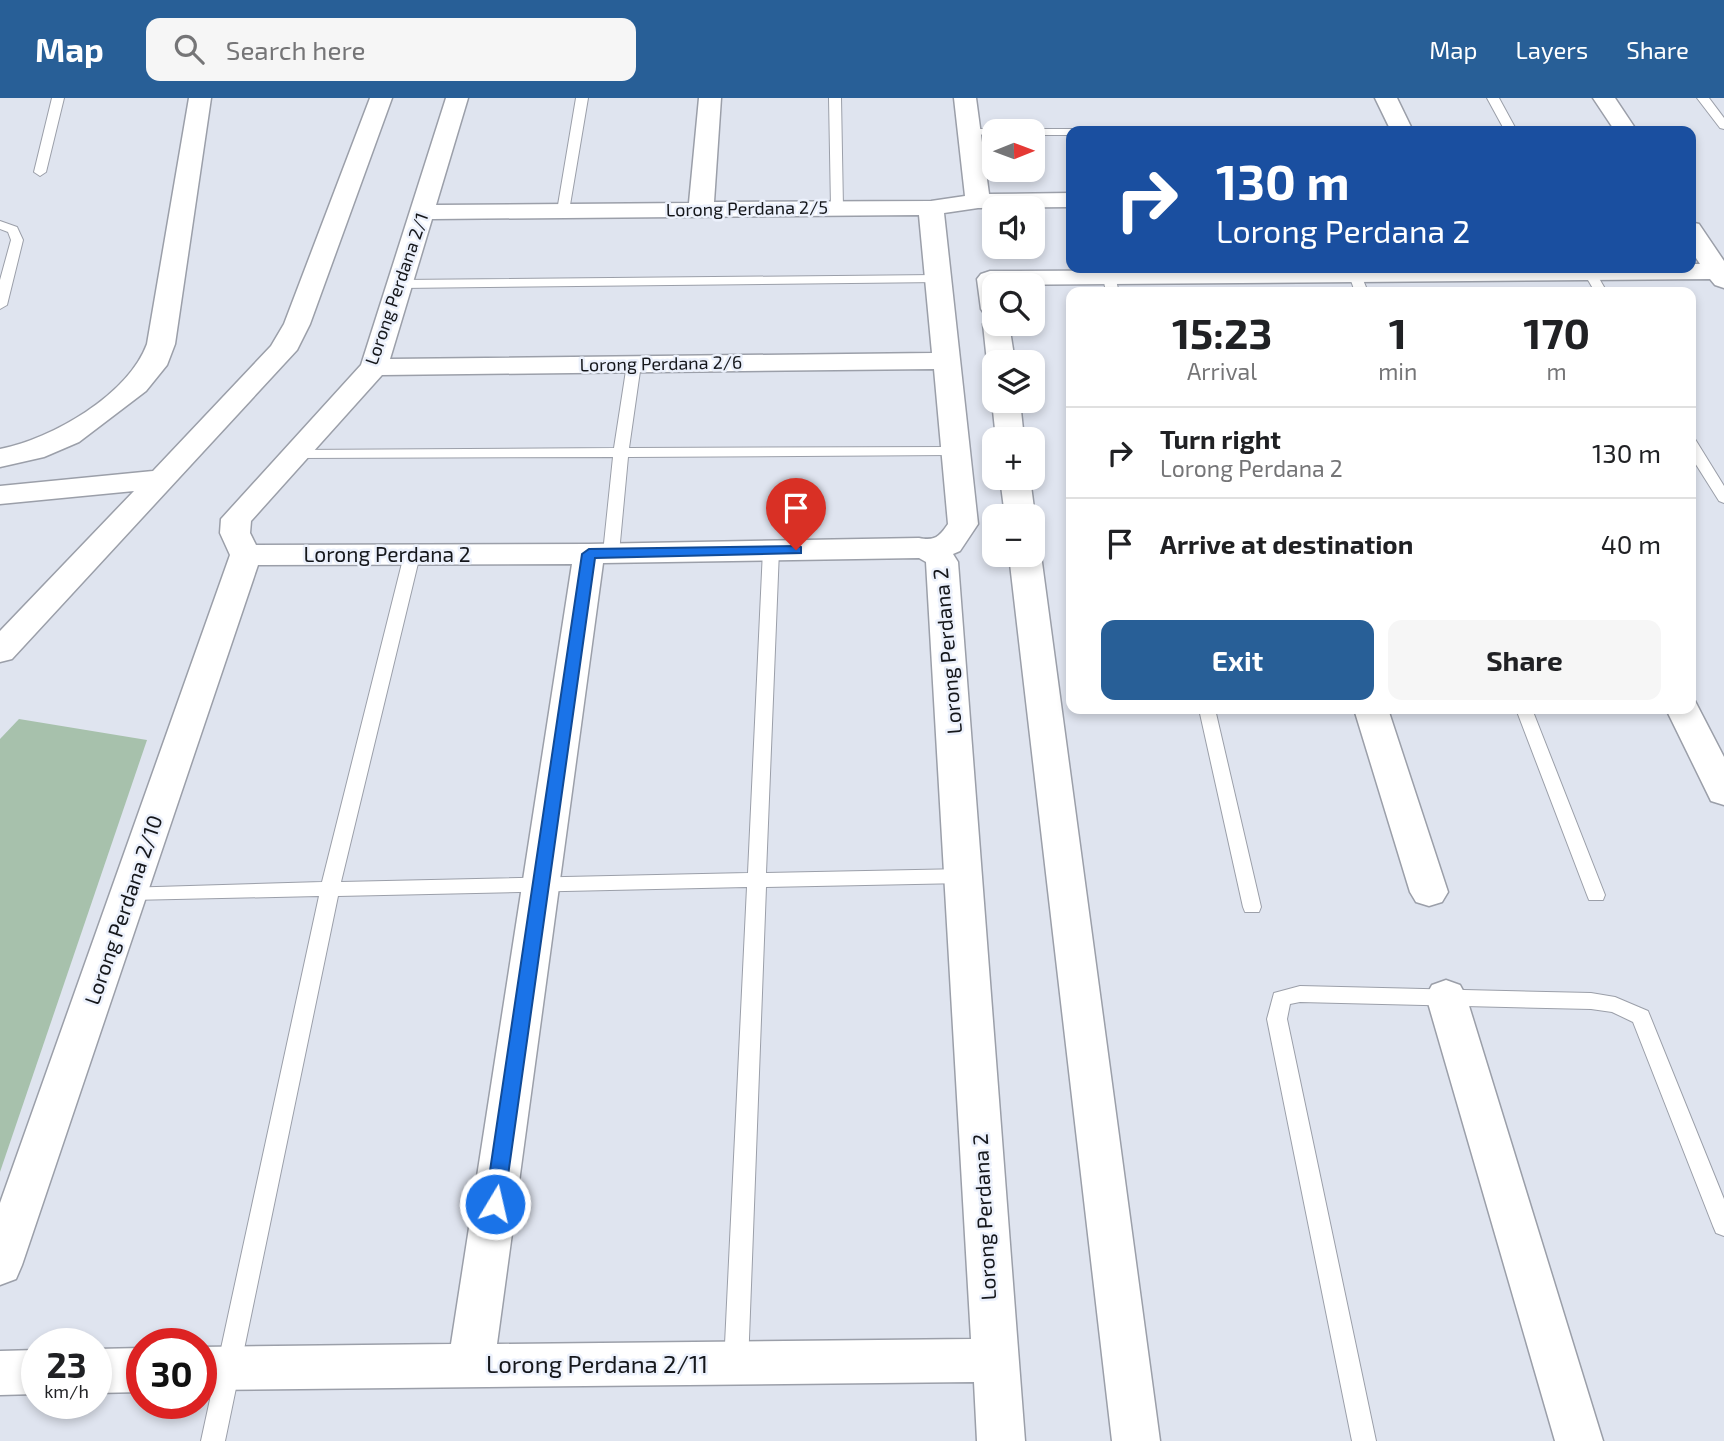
<!DOCTYPE html>
<meta charset="utf-8">
<style>
body{margin:0;font-family:"Exo 2",sans-serif;background:#f6f6f6;color:#202124;height:100vh;display:flex;flex-direction:column;font-size:26px;white-space:nowrap}
*{box-sizing:border-box;margin:0}
p{font-size:23px;color:#757577}
.icon{flex:none;width:38px;height:38px;fill:none;stroke:currentColor;stroke-width:2;stroke-linecap:round;stroke-linejoin:round}
.map{position:relative;flex:1;overflow:hidden}
.details{position:absolute;left:1066px;top:189px;width:630px;height:427px;display:flex;flex-direction:column;background:#fff;border-radius:14px;box-shadow:0 4px 10px #0003}
.details>*{flex:none}
.hud{position:absolute;left:1066px;top:28px;width:630px;height:147px;border-radius:14px;box-shadow:0 4px 10px #0003;background:#1a4fa0;color:#fff;overflow:hidden}
.needle{width:46px;rotate:89deg}
.controls{position:absolute;left:982px;top:21px;display:grid;gap:14px}
.controls a{display:grid;place-items:center;width:63px;height:63px;border-radius:14px;background:#fff;box-shadow:0 4px 10px #0003;font-size:35px}
.speed{position:absolute;left:21px;top:1230px;display:flex;gap:14px;font-size:35px;font-weight:700;text-align:center}
.speed>*{display:grid;place-content:center;width:91px;height:91px;border-radius:50%;background:#fff;box-shadow:0 4px 10px #0003;line-height:1}
.speed small{font-size:18px;font-weight:400}
.speed .limit{border:10px solid #d22;background:#fff;color:#111}
.pin{position:absolute;display:grid;place-items:center;width:60px;height:60px;color:#fff;margin:-72px -30px;border-radius:50% 50% 50% 0;rotate:-45deg;box-shadow:0 0 7px #0007}
.pin .icon{rotate:45deg}
.me{position:absolute;width:77px;margin:-38px;rotate:9deg;stroke-linejoin:round;filter:drop-shadow(0 0 5px #0008)}
.turn{display:flex;align-items:center;gap:24px;height:147px;padding:0 35px;font-size:32px}
.turn .icon{width:91px;height:91px;stroke-width:2.5}
.turn b{display:block;font-size:49px;line-height:60px}
.eta{display:flex;justify-content:space-evenly;align-items:center;height:119px;text-align:center}
.eta b{font-size:42px;font-weight:700;line-height:49px}
.primary-button{display:flex;gap:14px;margin-top:auto;padding:14px 35px}
.primary-button a{flex:1;height:80px;border-radius:14px;background:#285f97;color:#fff;font-size:28px;font-weight:700;line-height:80px;text-align:center}
.primary-button a+a{background:#f6f6f6;color:#202124}
ul{padding:0;list-style:none}
li{display:flex;align-items:center;gap:21px;height:91px;padding:0 35px;border-top:2px solid #e0e0e0}
li div{flex:1}
li b{display:block;font-size:26px}
li em{font-style:normal}
header{display:flex;align-items:center;gap:42px;box-sizing:border-box;height:98px;padding:0 35px;background:#285f97;color:#fff}
header strong{font-size:33px}
nav{display:flex;gap:38px;margin-inline-start:auto;font-size:24px}
.search{width:490px;height:63px;background:#f6f6f6;display:flex;align-items:center;gap:18px;box-sizing:border-box;padding:0 24px;border-radius:14px;color:#757577;font-size:26px}
.map>svg:first-child{display:block}
.green{fill:#a7c1ac}
.lines{fill:none;stroke-linecap:round;stroke-linejoin:round}
.service-casing{stroke:#9b9fa9;stroke-width:2}
.minor-casing{stroke:#9b9fa9;stroke-width:3}
.service{fill:#fff;fill-rule:evenodd}
.minor{fill:#fff;fill-rule:evenodd}
.route{fill:#1a73e8;stroke:#114b97;stroke-width:2}
.labels{text-anchor:middle;stroke-width:5;stroke-linejoin:round;paint-order:stroke}
.far-street-label{font-size:18px;fill:#15171b;stroke:#ecf1fc}
.street-label{font-size:21px;fill:#15171b;stroke:#ecf1fc}
.near-street-label{font-size:24px;fill:#15171b;stroke:#ecf1fc}
</style>
<header>
<strong>Map</strong>
<div class="search"><svg class="icon" aria-label="search" viewBox="0 0 24 24"><circle cx="10" cy="10" r="6"/><path d="M15 15l6 6"/></svg>Search here</div>
<nav><a>Map</a><a>Layers</a><a>Share</a></nav>
</header>
<div class="map">
<svg width="1724" height="1343" viewBox="0 0 1724 1343">
<rect width="100%" height="100%" fill="#dfe4ef"/>
<!-- green -->
<path class="green" d="M19,621L147,642L0,1074V641Z"/>
<g class="lines">
<defs>
<path id="service" d="M52,0H64L46,74L40,78L34,74Z
M576,0H588L569,113L563,117L557,113Z
M829,0H841L843,110L837,114L831,110Z
M1487,0H1499L1517,33H1505Z
M1697,0H1709L1724,20V31L1720,30Z
M1246,30H1331L1337,33H1240Z
M969,31H994L999,33H994V37L965,36L963,34Z
M1032,31H1071L1076,33H1071V37H1032V33H1027Z
M0,123L17,129L23,142L7,207L0,211V182L11,142L8,134L0,131Z
M1581,170H1593L1607,194H1595Z
M1355,173L1361,177L1368,194H1355L1349,177Z
M1109,175L1115,179L1119,194H1106L1103,179Z
M936,177L942,181L941,184L401,190L395,186L401,182Z
M634,262L641,266L629,350L952,349L959,353L952,357L628,359L619,455L611,460L603,455L613,359L296,360L289,356L296,352L614,350L627,266Z
M1690,340L1695,341L1724,388V405L1719,403L1690,357Z
M771,447L779,452L766,775L965,771L972,773L974,778L972,783L965,785L766,789L748,1267L744,1275L736,1278L728,1275L724,1267L747,789L338,798L225,1343H201L319,798L130,802L123,800L121,795L123,790L322,784L404,457L412,452L420,457L341,784L748,775L763,452Z
M1199,611H1215L1261,809L1259,814H1245L1243,809Z
M1516,611H1532L1605,797L1603,802H1589L1587,797Z
M1300,888L1591,895L1615,899L1648,913L1724,1101V1138L1716,1135L1713,1128L1633,924L1612,914L1591,911L1300,904L1290,906L1287,921L1376,1343H1352L1267,921L1274,895Z"/>
<path id="minor" d="M189,0H211L175,246L167,267L146,293L79,344L44,359L0,369V351C52,341 128,297 147,246Z
M370,0H392L310,226L297,252L12,561L0,564V533L134,393L0,406V388L153,373L271,248L284,226Z
M446,0H468L436,107L689,105L699,0H721L714,104L931,103L965,98L954,0H976L989,96L1071,95V109L978,110L944,115L978,426L960,453L953,456L958,464L1025,1343H977L974,1284L201,1292V1249L451,1246L572,466L258,467L22,1167L16,1181L0,1187V1105L230,457L220,435L221,421L361,267ZM919,117L932,255L390,261L432,121ZM934,271L948,426C939,439 935,443 919,440L589,446L256,447L250,435L251,423L382,277ZM919,460L926,464L971,1241L497,1246L603,465Z
M1375,0H1397L1413,33H1391Z
M1593,0H1615L1637,33H1615Z
M1690,124L1699,126L1724,163V190L1715,187L1710,181L994,187V226H1009L1015,264H994V270L987,264L983,226L987,220L993,219L985,217L981,211L977,181L981,176L990,173L1690,170V166H1700L1690,151Z
M994,300V303H1020L1024,341H996L992,303Z
M1000,380H1030L1035,418L1032,422V418H1005Z
M1032,449L1041,457L1160,1343H1112L1009,457H1032Z
M1690,602L1695,603L1724,659V707L1711,703L1666,611H1690Z
M1354,611H1388L1448,794L1442,804L1429,808L1416,804L1410,794Z
M1446,882L1460,887L1466,898L1603,1343H1555L1426,898L1432,887Z
M142,1250V1294L96,1295V1251Z
M37,1252V1296L0,1297V1253Z"/>
</defs>
<!-- service casing -->
<use href="#service" class="service-casing"/>
<!-- minor casing -->
<use href="#minor" class="minor-casing"/>
<!-- service -->
<use href="#service" class="service"/>
<!-- minor -->
<use href="#minor" class="minor"/>
</g>
<!-- route -->
<path class="route" d="M796,448L801,449V455L595,460L504,1106L501,1112L495,1115L488,1112L485,1106L582,456L589,451Z"/>
<g class="labels">
<!-- far-street labels -->
<g class="far-street-label">
<text transform="translate(747 111) rotate(-1)" y="6">Lorong Perdana 2/5</text>
<text transform="translate(397 191) rotate(-71)" y="6">Lorong Perdana 2/1</text>
<text transform="translate(661 266) rotate(-1)" y="6">Lorong Perdana 2/6</text>
</g>
<!-- street labels -->
<g class="street-label">
<text x="387" y="464">Lorong Perdana 2</text>
<text transform="translate(948 553) rotate(-95)" y="7">Lorong Perdana 2</text>
<text transform="translate(124 812) rotate(-71)" y="7">Lorong Perdana 2/10</text>
<text transform="translate(985 1119) rotate(-93)" y="7">Lorong Perdana 2</text>
</g>
<!-- near-street labels -->
<g class="near-street-label">
<text x="597" y="1275">Lorong Perdana 2/11</text>
</g>
</g>
</svg>
<div class="controls">
<a><svg class="needle" viewBox="-14 -14 28 28"><path d="M0-13l5 13h-10z" fill="#e53935"/><path d="M0 13l5-13h-10z" fill="#757577"/></svg></a>
<a><svg class="icon" aria-label="sound" viewBox="0 0 24 24"><path d="M4 9h4l5-4v14l-5-4H4zM17 9q2 3 0 6"/></svg></a>
<a><svg class="icon" aria-label="search" viewBox="0 0 24 24"><circle cx="10" cy="10" r="6"/><path d="M15 15l6 6"/></svg></a>
<a><svg class="icon" aria-label="layers" viewBox="0 0 24 24"><path d="M12 4l9 5-9 5-9-5zM3 14l9 5 9-5"/></svg></a>
<a>+</a>
<a>−</a>
</div>
<div class="speed"><div>23<small>km/h</small></div><div class="limit">30</div></div>
<div class="pin" style="left:796px;top:452px;background:#d93025"><svg class="icon" aria-label="arrive" viewBox="0 0 24 24"><path d="M6 21V4h12l-3 4 3 4H6"/></svg></div>
<svg class="me" style="left:495px;top:1106px" viewBox="-20 -20 40 40"><circle r="17" fill="#1a73e8" stroke="#fff" stroke-width="3"/><path d="M0-11L8 9 0 5-8 9z" fill="#fff"/></svg>
<div class="hud">
<div class="turn"><svg class="icon" aria-label="right" viewBox="0 0 24 24"><path d="M7 20v-9h11M14 6l5 5-5 5"/></svg><div><b>130 m</b>Lorong Perdana 2</div></div>
</div>
<section class="details">
<div class="eta">
<div><b>15:23</b><p>Arrival</p></div>
<div><b>1</b><p>min</p></div>
<div><b>170</b><p>m</p></div>
</div>
<ul>
<li><svg class="icon" aria-label="right" viewBox="0 0 24 24"><path d="M7 20v-9h11M14 6l5 5-5 5"/></svg><div><b>Turn right</b><p>Lorong Perdana 2</p></div><em>130 m</em></li>
<li><svg class="icon" aria-label="arrive" viewBox="0 0 24 24"><path d="M6 21V4h12l-3 4 3 4H6"/></svg><div><b>Arrive at destination</b></div><em>40 m</em></li>
</ul>
<div class="primary-button"><a>Exit</a><a>Share</a></div>
</section>
</div>
